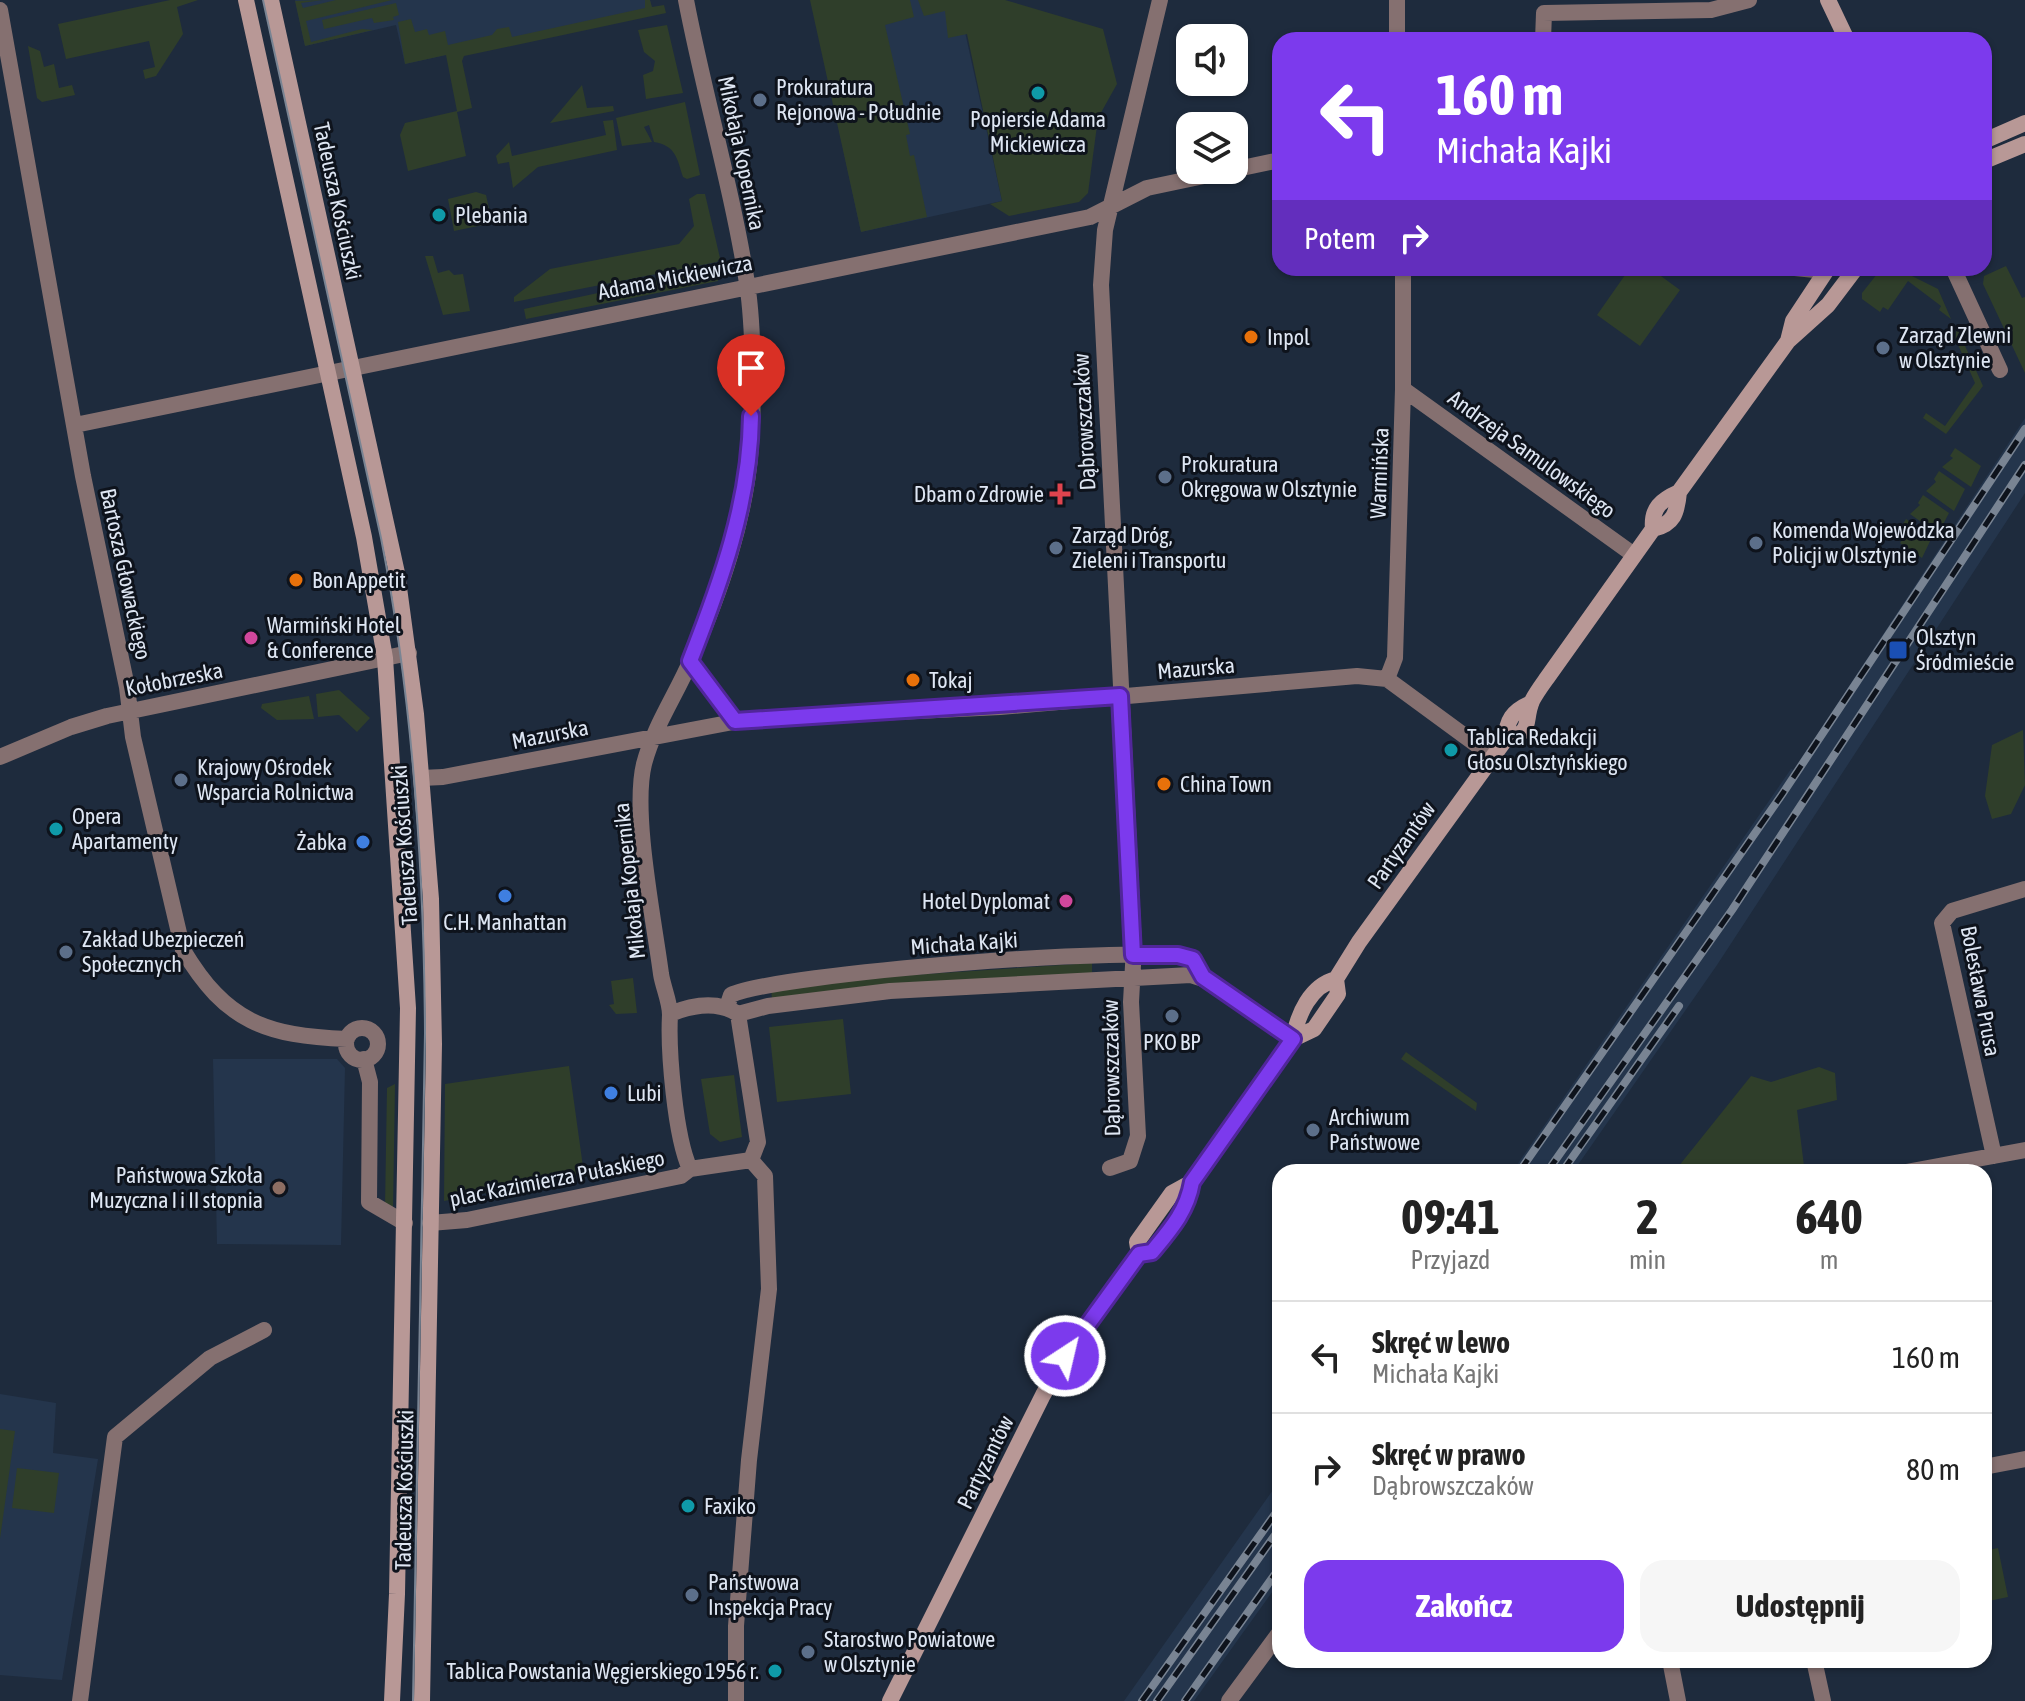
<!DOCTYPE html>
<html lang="pl">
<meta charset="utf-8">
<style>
body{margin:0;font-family:"Asap Condensed",sans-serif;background:#f6f6f6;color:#222;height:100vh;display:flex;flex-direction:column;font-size:30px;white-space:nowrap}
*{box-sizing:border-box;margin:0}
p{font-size:26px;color:#767676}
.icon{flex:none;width:44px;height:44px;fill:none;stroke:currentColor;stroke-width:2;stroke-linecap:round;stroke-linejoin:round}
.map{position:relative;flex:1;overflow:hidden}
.details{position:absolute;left:1272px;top:1164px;width:720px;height:504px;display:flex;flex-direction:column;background:#fff;border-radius:24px;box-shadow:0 2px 6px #0004}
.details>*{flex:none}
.top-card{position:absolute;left:1272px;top:32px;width:720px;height:244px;border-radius:24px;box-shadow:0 2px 6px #0004;background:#7c3aed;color:#fff;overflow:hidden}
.controls{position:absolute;left:1176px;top:24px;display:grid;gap:16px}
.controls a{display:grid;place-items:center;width:72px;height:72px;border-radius:16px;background:#fff;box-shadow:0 2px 6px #0004;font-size:40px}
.pin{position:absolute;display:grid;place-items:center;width:68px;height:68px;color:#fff;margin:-82px -34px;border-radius:50% 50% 50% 0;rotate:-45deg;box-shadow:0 0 8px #0007}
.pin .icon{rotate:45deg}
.me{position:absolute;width:88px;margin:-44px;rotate:35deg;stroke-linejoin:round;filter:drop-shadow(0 0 6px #0008)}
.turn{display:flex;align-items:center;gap:28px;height:168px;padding:0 32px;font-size:36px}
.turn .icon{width:104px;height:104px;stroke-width:2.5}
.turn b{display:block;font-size:56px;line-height:68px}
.then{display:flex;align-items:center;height:76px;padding:0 32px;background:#0003;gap:16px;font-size:30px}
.eta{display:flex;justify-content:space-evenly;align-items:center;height:136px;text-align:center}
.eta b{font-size:48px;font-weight:700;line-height:56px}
.primary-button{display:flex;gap:16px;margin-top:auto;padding:16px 32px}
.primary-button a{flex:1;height:92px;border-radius:24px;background:#7c3aed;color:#fff;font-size:32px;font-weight:700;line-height:92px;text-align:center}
.primary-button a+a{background:#f6f6f6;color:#222}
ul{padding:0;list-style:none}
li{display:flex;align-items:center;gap:24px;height:112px;padding:0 32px;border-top:2px solid #e0e0e0}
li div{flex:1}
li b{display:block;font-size:30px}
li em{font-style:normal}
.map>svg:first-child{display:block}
.built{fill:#24354c}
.green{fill:#2f3e2a}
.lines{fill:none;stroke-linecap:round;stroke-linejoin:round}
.street{stroke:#857070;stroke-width:16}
.secondary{stroke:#b89896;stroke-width:16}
.tram{stroke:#798493;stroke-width:2}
.rail-casing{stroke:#798493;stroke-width:8}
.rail{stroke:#0e131c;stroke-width:5;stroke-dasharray:15;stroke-linecap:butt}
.route-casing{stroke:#51269a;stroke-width:20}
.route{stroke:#7c3aed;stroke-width:14}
.culture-dot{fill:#0f9aa8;stroke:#0e131c;stroke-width:3}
.service-dot{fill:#5c6f8a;stroke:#0e131c;stroke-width:3}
.food-dot{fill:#e8710a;stroke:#0e131c;stroke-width:3}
.health-dot{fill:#e0444e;stroke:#0e131c;stroke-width:3}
.hotel-dot{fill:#d1479c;stroke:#0e131c;stroke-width:3}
.transit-dot{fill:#1a4fb4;stroke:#0e131c;stroke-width:3}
.shop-dot{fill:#3f7fe0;stroke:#0e131c;stroke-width:3}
.education-dot{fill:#8d6e63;stroke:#0e131c;stroke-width:3}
.labels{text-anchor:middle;stroke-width:6;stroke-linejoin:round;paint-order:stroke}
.poi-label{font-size:22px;fill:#dee6f3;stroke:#0e131c;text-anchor:start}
.street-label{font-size:22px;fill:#dee6f3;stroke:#0e131c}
</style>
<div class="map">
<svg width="2025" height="1701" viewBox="0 0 2025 1701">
<rect width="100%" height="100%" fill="#1e2b3d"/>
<!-- built -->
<path class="built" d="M295,0H650L652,9L405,64L396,25L305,46Z
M811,0H958L1002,201L861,232Z
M2025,418V493L1717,965L1573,1172H1512L1791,769L1794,770Z
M213,1059H337L345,1068L341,1245L217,1244Z
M0,1394L56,1403L53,1453L98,1459L62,1680L0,1675Z
M1280,1480V1581L1194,1701H1124Z"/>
<!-- green -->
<path class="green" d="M170,0H198L177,7L183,34L156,76L145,79L143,70L155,67L149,41L66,59L58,24Z
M323,0L301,3L303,8L336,0H392L306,21L311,42L362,29L373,30L305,46L295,1Z
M645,0H650L652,7L664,5L666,13L464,56L462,61L472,108L457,112L466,156L408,171L400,135L405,123L457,111L446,55L405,64L398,22L411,19L415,32L427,29L429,35L445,31L448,45L492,35L497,29L509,27L512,37L645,8Z
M810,0H910L914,17L885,25L910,134L906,135L910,156L914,155L927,217L861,232Z
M918,0H1005L1103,29L1117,84L1098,118L1088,193L1079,202L1009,216L990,204L1002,201L967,34L948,38L945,11L924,16Z
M396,3L399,15L393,17L394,20L374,23L372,18L324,29L322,20Z
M667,25L683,93L646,99L643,75L653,71L655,61L644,52L638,30Z
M28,46L40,51L44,67L54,64L59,88L72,85L75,95L42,102L37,98Z
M582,85L587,108L613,106L614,111L550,123Z
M685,102L700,175L687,179L683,177C677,158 676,146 654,142L649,125L644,127L652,142L622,146L616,118Z
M613,120L617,150L538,167L513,188L509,162L498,164L496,156L509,142L512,156L606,135L603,121Z
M476,192L486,195L491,218L485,219L483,225L454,231L448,199Z
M697,194H705L720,258L717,262L514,302V297L550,269L679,244L694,226L689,199Z
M425,256H433L438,273L449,270L454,275L463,274L470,311L443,315Z
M2006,266L2022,298L2025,297V373L1983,284L1984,276Z
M718,267V281L526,319L524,309Z
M1630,268H1650L1680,290L1640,346L1597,315Z
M1896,268L1938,289L1951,319L1939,310L1941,306L1908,281L1888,310L1883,307L1880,312L1862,299V293L1881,269Z
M1957,328L1983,386L1946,434L1923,418L1926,413L1945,426L1975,383L1955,338Z
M1955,448L1981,466L1971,487L1942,467L1953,458L1950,456Z
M1939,471L1965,489L1954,511L1926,491L1936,482L1934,479Z
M1923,495L1949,513L1938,534L1910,514L1920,505L1918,503Z
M1906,519L1932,537L1922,558L1900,543L1907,532L1901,527Z
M339,690L370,718L357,732L339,715L318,717L316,694Z
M309,696L314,719L277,720L261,708L262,704Z
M2023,730L2025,785L2011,814L1992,819L1985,796L1992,745Z
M1092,963V975L772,999L771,989L836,980Z
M633,978L637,1013L616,1014L609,1005L614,1004L611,981Z
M843,1019L851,1094L777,1102L769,1027Z
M1406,1052L1477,1103L1476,1111L1401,1059Z
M569,1066L584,1174L444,1201L445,1084Z
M1819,1067L1835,1073L1837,1100L1797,1110L1804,1166L1773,1172H1674L1751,1076L1771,1082Z
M734,1075L742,1137L720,1142L710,1134L701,1079Z
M395,1084L393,1211L385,1207L387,1088Z
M0,1429L15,1431L0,1539Z
M17,1468L59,1473L54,1513L12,1508Z
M1998,1548L2008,1597L1984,1602V1551Z"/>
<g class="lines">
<!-- street -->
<path class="street" d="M686,0C704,94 732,188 747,283C754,329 754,399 751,446C746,519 720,593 691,660C676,695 654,726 644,764C632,813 654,920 661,974C663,987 670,1002 670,1015C668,1050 675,1137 690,1169
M0,10L83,476L127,687L133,737L183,950C226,1022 266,1036 347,1039
M1397,40V0
M1543,40L1544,13L1711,10L1749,0
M1795,268L1825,271
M1953,268L2000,370
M1403,389L1634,555
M75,425L1090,217L1147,188L1280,160
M690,661L735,721
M1387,679L1395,658L1403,389V268
M0,757L71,727L107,716L409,653
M421,778L443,777L749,719L1000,707L1357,676L1387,679L1492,756
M727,1007L731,995C773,974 1151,943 1193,959L1203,977
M670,1014C692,1005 717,1000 738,1014L758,1142L751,1160
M738,1014L768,1006L890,991L1191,975L1210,981L1293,1039
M346 1044a16 16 0 1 1 32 0a16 16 0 1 1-32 0Z
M364,1059L370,1082L369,1202L405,1223
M1994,1156L1942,923L1952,911L2025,889
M1110,1168L1130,1161L1138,1136L1131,1002L1134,947L1101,285L1105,230L1160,0
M1906,1172L2025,1150
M430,1223L467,1220L681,1176L690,1169L751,1160
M1984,1467L2025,1459
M1670,1660L1678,1701
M1814,1660L1823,1701
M80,1701L115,1437L210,1358L264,1330
M736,1701V1626L749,1460L769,1289L765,1176L751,1160
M1229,1701L1280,1632"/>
<!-- secondary -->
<path class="secondary" d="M246,0L364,537L385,658L408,1008L397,1594L392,1701
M271,0L397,573L416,714L431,899L434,1044L422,1701
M1828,0L1847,40
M1984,141L2025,123
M1984,161L2025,144
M1788,341L1793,321L1828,268
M1653,529C1651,508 1661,500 1679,492
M1505,740C1535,731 1523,722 1532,701C1536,693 1542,685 1547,678L1653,529C1674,524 1677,513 1679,492L1788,341L1828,305L1856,268
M1293,1039L1314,1029L1338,994L1336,979L1359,942L1505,740C1507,720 1512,711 1531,703
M1139,1254L1137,1242L1172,1193L1192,1182
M890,1701L1043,1395L1065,1356L1139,1254L1152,1252C1171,1229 1187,1211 1192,1182L1293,1039C1298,1014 1310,986 1336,979"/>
<!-- tram -->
<path class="tram" d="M263,0L381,538C413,700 424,868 425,1033L413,1701"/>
<defs>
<path id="rail" d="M1519,1172L1783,793L2025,429
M1547,1172L1732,910L2025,465
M1562,1172L1679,1006
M1142,1701L1280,1507
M1157,1701L1280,1528
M1185,1701L1280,1567"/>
</defs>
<!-- rail casing -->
<use href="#rail" class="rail-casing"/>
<!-- rail -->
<use href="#rail" class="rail"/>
</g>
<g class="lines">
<defs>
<path id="route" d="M751,416C750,502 721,582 690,661L735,721L1120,696L1133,955H1178L1193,959L1203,977L1293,1039L1192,1182C1187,1211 1171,1229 1152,1252L1139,1254L1065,1356"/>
</defs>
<!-- route casing -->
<use href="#route" class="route-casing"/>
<!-- route -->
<use href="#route" class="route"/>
</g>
<!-- markers -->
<g class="culture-dot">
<circle cx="1038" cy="93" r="8"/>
<circle cx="439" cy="215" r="8"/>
<circle cx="1451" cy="750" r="8"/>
<circle cx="56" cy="829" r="8"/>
<circle cx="688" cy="1506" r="8"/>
<circle cx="775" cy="1671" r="8"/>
</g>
<g class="service-dot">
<circle cx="760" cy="100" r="8"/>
<circle cx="1883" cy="348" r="8"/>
<circle cx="1165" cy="477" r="8"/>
<circle cx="1756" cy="543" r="8"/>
<circle cx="1056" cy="548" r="8"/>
<circle cx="181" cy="780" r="8"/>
<circle cx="66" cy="952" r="8"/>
<circle cx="1172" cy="1016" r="8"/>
<circle cx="1313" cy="1130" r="8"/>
<circle cx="692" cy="1595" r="8"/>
<circle cx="808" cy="1652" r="8"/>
</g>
<g class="food-dot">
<circle cx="1251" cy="337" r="8"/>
<circle cx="296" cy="580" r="8"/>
<circle cx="913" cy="680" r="8"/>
<circle cx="1164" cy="784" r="8"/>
</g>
<path class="health-dot" d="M1056 482h8v8h8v8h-8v8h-8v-8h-8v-8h8z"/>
<g class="hotel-dot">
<circle cx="251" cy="638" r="8"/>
<circle cx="1066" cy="901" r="8"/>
</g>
<rect class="transit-dot" x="1888" y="640" width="20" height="20" rx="4"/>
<g class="shop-dot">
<circle cx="363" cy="842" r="8"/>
<circle cx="505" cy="896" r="8"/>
<circle cx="611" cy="1093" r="8"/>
</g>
<circle class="education-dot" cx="279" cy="1188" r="8"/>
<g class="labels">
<!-- poi labels -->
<g class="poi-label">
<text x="776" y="95">Prokuratura<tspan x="776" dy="25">Rejonowa - Południe</tspan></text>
<text x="1038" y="127" text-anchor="middle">Popiersie Adama<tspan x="1038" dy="25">Mickiewicza</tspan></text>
<text x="455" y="223">Plebania</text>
<text x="1899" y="343">Zarząd Zlewni<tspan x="1899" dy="25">w Olsztynie</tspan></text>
<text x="1267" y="345">Inpol</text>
<text x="1181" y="472">Prokuratura<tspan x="1181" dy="25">Okręgowa w Olsztynie</tspan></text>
<text x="1044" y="502" text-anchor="end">Dbam o Zdrowie</text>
<text x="1772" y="538">Komenda Wojewódzka<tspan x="1772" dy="25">Policji w Olsztynie</tspan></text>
<text x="1072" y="543">Zarząd Dróg,<tspan x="1072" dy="25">Zieleni i Transportu</tspan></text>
<text x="312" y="588">Bon Appetit</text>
<text x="267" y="633">Warmiński Hotel<tspan x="267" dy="25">&amp; Conference</tspan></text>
<text x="1916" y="645">Olsztyn<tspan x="1916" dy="25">Śródmieście</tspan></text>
<text x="929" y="688">Tokaj</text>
<text x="1467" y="745">Tablica Redakcji<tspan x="1467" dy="25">Głosu Olsztyńskiego</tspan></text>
<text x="197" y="775">Krajowy Ośrodek<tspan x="197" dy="25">Wsparcia Rolnictwa</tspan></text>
<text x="1180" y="792">China Town</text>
<text x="72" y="824">Opera<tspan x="72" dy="25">Apartamenty</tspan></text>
<text x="347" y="850" text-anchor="end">Żabka</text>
<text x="1050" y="909" text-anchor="end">Hotel Dyplomat</text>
<text x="505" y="930" text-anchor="middle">C.H. Manhattan</text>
<text x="82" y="947">Zakład Ubezpieczeń<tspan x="82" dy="25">Społecznych</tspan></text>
<text x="1172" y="1050" text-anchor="middle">PKO BP</text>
<text x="627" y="1101">Lubi</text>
<text x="1329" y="1125">Archiwum<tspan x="1329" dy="25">Państwowe</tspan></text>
<text x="263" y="1183" text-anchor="end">Państwowa Szkoła<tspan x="263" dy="25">Muzyczna I i II stopnia</tspan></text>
<text x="704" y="1514">Faxiko</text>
<text x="708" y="1590">Państwowa<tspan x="708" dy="25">Inspekcja Pracy</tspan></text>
<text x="824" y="1647">Starostwo Powiatowe<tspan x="824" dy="25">w Olsztynie</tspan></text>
<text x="759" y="1679" text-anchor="end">Tablica Powstania Węgierskiego 1956 r.</text>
</g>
<!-- street labels -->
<g class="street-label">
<text transform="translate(742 153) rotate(78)" y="8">Mikołaja Kopernika</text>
<text transform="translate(338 201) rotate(78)" y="8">Tadeusza Kościuszki</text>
<text transform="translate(675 277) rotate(-11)" y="8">Adama Mickiewicza</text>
<text transform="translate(1084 422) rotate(-93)" y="8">Dąbrowszczaków</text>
<text transform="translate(1532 454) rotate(36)" y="8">Andrzeja Samulowskiego</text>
<text transform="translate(1379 473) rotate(-88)" y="8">Warmińska</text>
<text transform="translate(126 574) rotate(78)" y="8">Bartosza Głowackiego</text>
<text transform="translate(1196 668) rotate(-5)" y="8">Mazurska</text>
<text transform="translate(174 679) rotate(-11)" y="8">Kołobrzeska</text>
<text transform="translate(550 734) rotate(-11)" y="8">Mazurska</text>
<text transform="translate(404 845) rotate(-94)" y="8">Tadeusza Kościuszki</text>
<text transform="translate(1401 845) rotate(-55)" y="8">Partyzantów</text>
<text transform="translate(629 881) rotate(-96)" y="8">Mikołaja Kopernika</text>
<text transform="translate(964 943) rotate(-4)" y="8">Michała Kajki</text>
<text transform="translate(1981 991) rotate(79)" y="8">Bolesława Prusa</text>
<text transform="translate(1111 1068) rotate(-91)" y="8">Dąbrowszczaków</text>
<text transform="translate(557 1178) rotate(-11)" y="8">plac Kazimierza Pułaskiego</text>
<text transform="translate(985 1462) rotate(-64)" y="8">Partyzantów</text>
<text transform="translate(404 1490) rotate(-89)" y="8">Tadeusza Kościuszki</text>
</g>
</g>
</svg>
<div class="controls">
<a><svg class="icon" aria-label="sound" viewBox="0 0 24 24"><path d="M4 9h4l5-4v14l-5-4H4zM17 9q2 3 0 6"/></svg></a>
<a><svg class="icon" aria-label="layers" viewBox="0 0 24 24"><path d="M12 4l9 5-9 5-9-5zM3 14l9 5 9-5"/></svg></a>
</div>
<div class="pin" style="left:751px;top:416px;background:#d93025"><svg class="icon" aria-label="arrive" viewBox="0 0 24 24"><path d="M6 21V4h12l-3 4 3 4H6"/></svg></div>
<svg class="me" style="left:1065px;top:1356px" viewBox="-20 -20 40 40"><circle r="17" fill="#7c3aed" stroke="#fff" stroke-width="3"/><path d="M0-11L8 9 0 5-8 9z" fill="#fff"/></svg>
<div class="top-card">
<div class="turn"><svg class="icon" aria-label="left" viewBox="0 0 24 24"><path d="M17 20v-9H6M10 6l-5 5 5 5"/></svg><div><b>160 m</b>Michała Kajki</div></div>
<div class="then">Potem<svg class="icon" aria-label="right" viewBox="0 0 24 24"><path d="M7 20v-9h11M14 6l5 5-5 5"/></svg></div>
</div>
<section class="details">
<div class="eta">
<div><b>09:41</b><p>Przyjazd</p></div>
<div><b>2</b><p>min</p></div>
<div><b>640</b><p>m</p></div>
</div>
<ul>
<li><svg class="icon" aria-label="left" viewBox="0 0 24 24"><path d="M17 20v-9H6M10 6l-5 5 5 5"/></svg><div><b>Skręć w lewo</b><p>Michała Kajki</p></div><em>160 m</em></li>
<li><svg class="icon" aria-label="right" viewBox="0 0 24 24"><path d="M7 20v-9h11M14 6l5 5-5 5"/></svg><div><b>Skręć w prawo</b><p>Dąbrowszczaków</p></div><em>80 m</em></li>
</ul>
<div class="primary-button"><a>Zakończ</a><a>Udostępnij</a></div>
</section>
</div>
